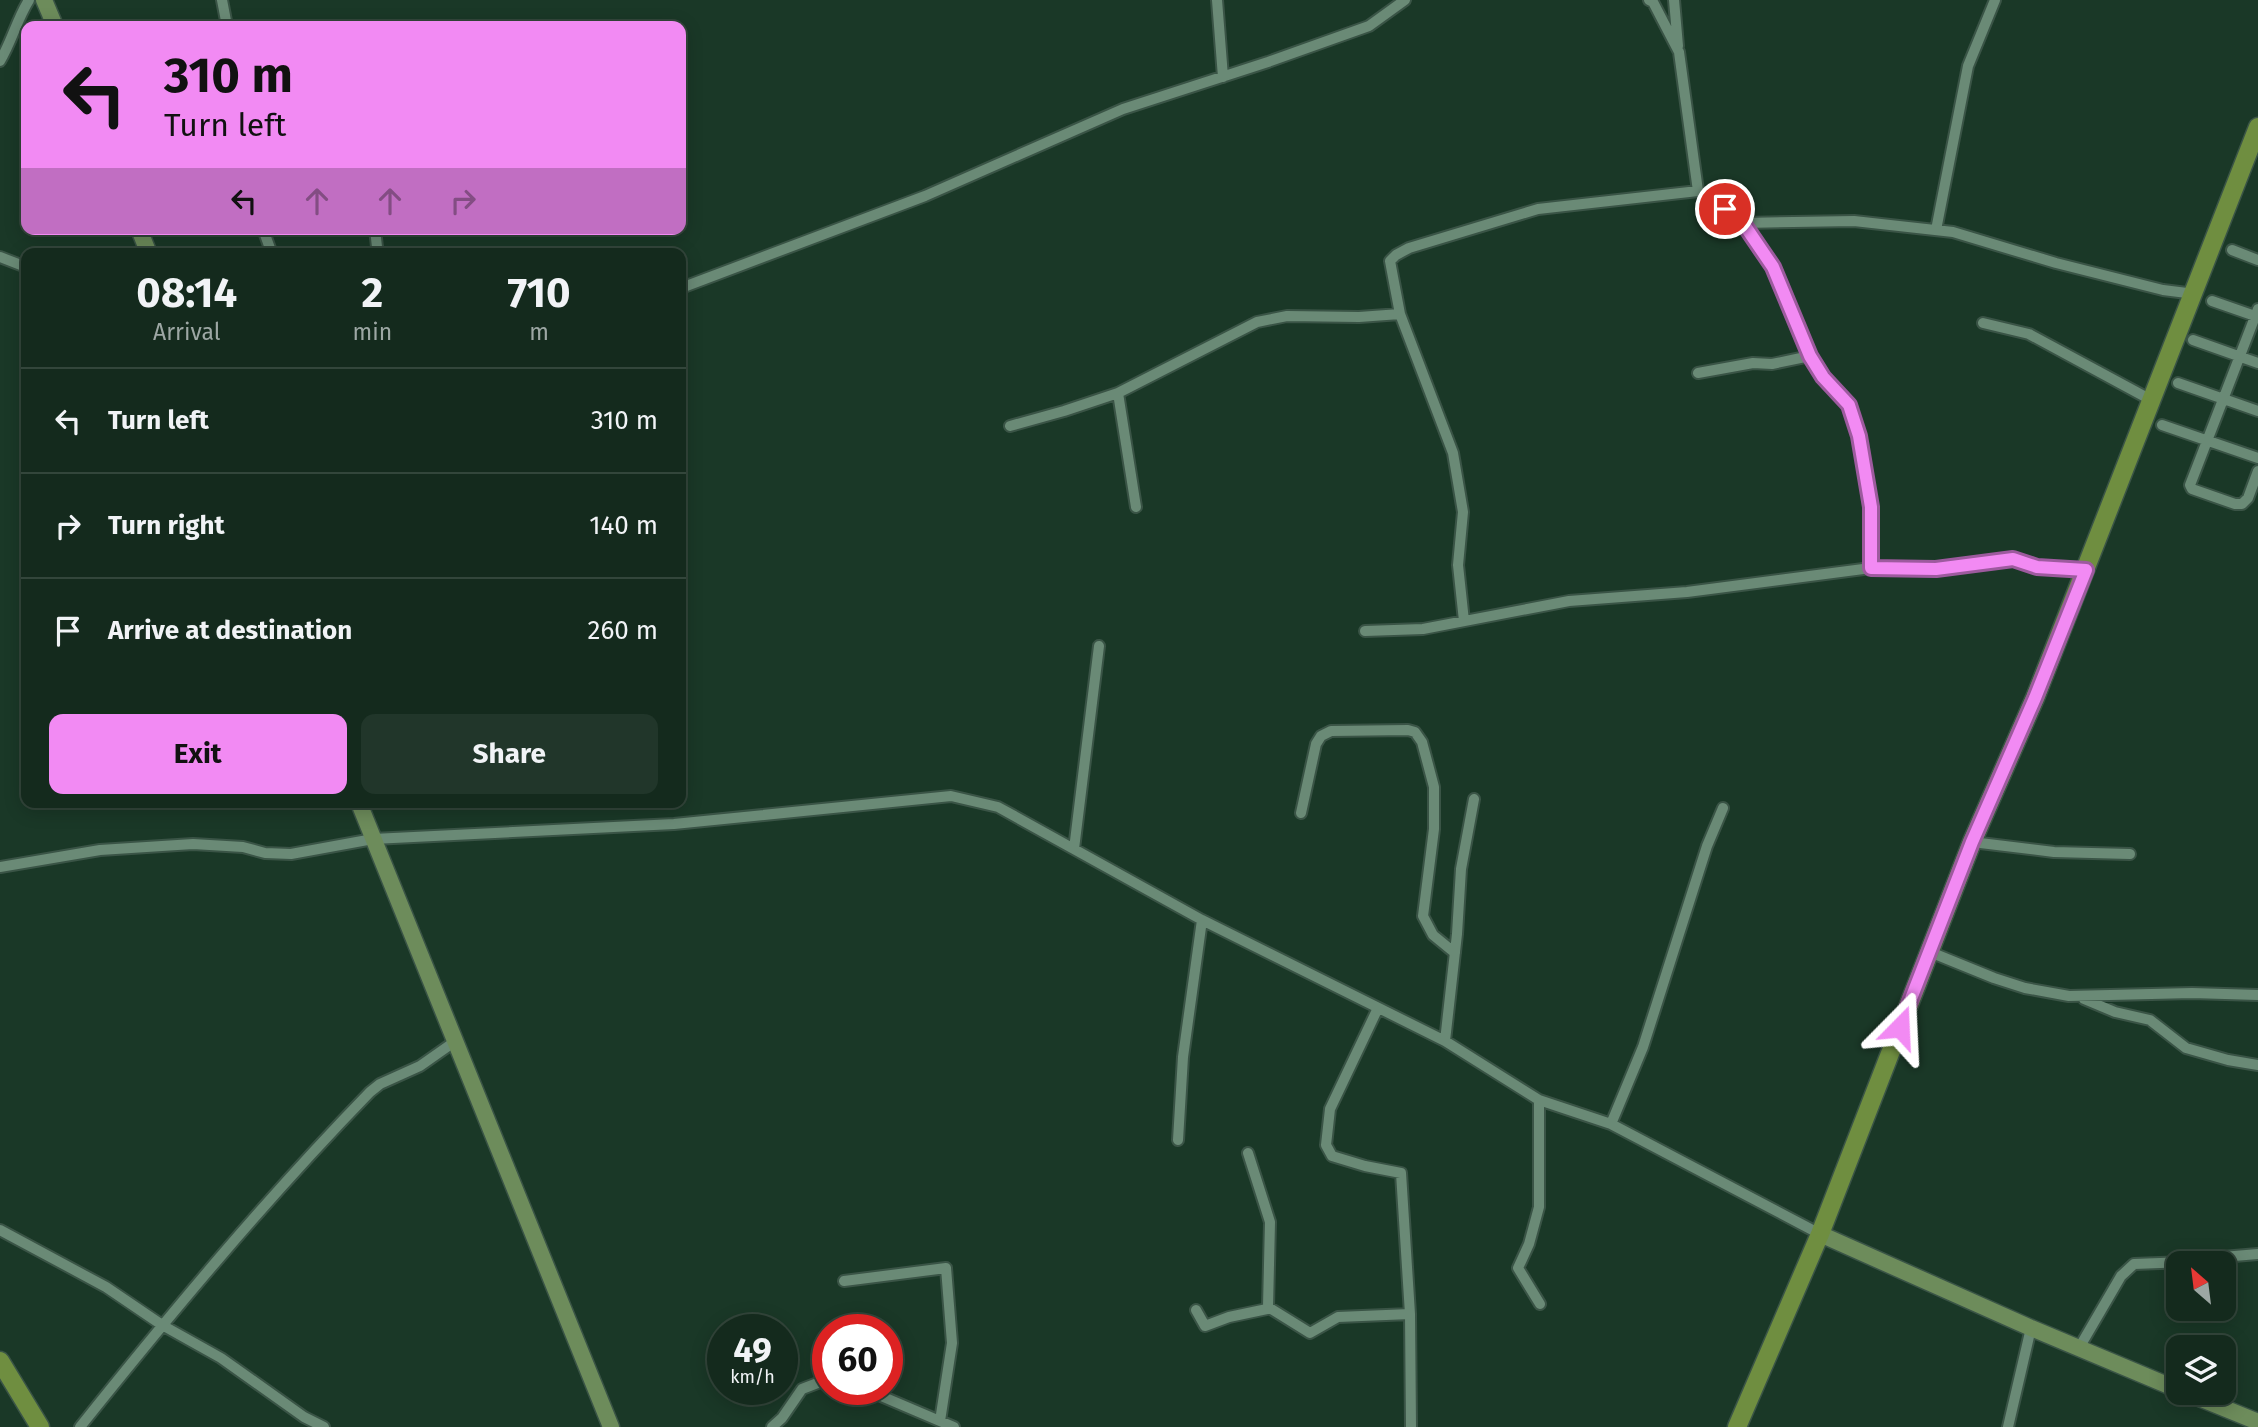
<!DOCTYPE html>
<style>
body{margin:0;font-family:"Fira Sans",sans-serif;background:#21362a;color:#f1f3f6;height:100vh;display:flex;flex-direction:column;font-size:26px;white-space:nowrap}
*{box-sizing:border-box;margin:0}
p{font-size:23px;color:#9da7a4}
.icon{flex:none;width:38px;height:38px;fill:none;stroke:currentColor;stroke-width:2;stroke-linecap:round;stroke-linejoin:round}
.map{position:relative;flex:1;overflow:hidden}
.details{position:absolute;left:21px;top:248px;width:665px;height:560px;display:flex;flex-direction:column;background:#142a1d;border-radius:14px;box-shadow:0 4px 18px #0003,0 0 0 2px #33463b}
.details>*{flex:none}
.guide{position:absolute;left:21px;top:21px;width:665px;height:214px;border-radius:14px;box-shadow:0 4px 18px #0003,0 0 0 2px #33463b;background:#f28af3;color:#111;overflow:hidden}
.needle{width:46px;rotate:332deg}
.buttons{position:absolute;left:2166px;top:1251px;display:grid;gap:14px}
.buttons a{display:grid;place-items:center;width:70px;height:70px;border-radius:14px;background:#142a1d;box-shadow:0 4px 18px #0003,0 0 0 2px #33463b;font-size:35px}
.speed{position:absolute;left:707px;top:1314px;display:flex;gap:14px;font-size:35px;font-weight:700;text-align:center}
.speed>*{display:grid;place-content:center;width:91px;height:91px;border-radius:50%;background:#142a1d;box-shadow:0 4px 18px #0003,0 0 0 2px #33463b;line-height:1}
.speed small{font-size:18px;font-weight:400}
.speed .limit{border:10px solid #d22;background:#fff;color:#111}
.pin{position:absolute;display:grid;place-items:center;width:60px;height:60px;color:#fff;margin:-30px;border:4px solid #fff;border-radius:50%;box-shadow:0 2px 7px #0007}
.me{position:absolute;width:77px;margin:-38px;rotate:21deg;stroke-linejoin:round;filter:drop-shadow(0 0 5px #0008)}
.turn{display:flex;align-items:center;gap:24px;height:147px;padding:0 28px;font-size:32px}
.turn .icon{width:91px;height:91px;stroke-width:2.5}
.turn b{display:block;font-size:49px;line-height:60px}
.lanes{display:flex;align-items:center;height:66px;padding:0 28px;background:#0003;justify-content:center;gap:35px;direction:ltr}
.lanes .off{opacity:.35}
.eta{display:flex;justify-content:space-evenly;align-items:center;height:119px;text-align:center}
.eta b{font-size:42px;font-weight:700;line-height:49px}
.action{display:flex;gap:14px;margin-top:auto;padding:14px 28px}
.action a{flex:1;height:80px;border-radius:14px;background:#f28af3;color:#111;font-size:28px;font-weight:700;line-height:80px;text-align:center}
.action a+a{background:#21362a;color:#f1f3f6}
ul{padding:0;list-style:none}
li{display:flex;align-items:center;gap:21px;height:105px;padding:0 28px;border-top:2px solid #33463b}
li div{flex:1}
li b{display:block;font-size:26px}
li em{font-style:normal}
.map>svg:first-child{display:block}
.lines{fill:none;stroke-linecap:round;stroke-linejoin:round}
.street-casing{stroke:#3a5446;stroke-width:14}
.secondary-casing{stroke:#3a5446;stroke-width:19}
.primary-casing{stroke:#3a5446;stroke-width:21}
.street{stroke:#6a8a76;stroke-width:10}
.secondary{stroke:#6d8c5b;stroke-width:16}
.primary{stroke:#6f8e40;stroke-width:18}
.route-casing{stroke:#9d5a9e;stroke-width:18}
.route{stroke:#f28af3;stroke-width:12}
</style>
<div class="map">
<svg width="2258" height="1427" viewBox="0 0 2258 1427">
<rect width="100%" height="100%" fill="#1a3827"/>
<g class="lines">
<defs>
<path id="street" d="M222,0L227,26
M1217,0L1223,77
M1649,0L1653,2L1679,52L1698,191
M1674,0L1678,46
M0,61C12,41 17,19 29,0
M263,229L272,254
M375,229L377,247L375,254
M1936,230L1968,66L1995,0
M2232,250L2258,260
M0,257L26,267
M681,288L925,196L1123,109L1268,62L1369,26L1405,0
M2212,301L2258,317
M2258,309L2190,485L2192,489L2235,504H2242L2248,498L2258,471
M1983,323L2029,334L2153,401
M2193,340L2258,363
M1698,373L1753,363L1772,364L1810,356
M2178,383L2258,411
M1118,393L1136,507
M2162,425L2258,458
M1010,426L1064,411L1118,393L1257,322L1287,316L1359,317L1400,314
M1871,568V507L1859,436L1849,405L1823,378L1810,356L1773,267L1743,223L1854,221L1953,232L2056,263L2163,290L2195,294
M1464,621L1458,565L1463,512L1453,453L1400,314L1390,261L1396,255L1409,248L1538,209L1698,191L1708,194L1743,223
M1365,631L1423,629L1569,601L1687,592L1871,568L1936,569L2013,560L2037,567L2086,570
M1301,813L1316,744L1321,736L1331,731L1408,730L1415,732L1422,742L1434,787V829L1423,916L1433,935L1455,953
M1972,842L2054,852L2130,854
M1074,849L1099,646
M0,867L100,850L193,844L243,847L265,853L291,854L373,839L674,824L951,796L998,807L1202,920L1445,1041L1539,1100L1611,1124L1820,1234
M1930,952L1994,978L2025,988L2069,996L2192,993L2258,995
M2084,999L2115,1012L2150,1020L2186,1048L2228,1060L2258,1065
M1445,1041L1457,934L1461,869L1474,799
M1539,1100V1207L1529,1244L1518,1268L1540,1304
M1611,1124L1643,1047L1707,846L1723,808
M1178,1140L1183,1057L1202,920
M1248,1153L1270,1222L1268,1307
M0,1230L106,1287L162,1325L221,1358L304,1417L324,1427
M844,1281L946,1268L952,1343L940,1421
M1268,1307L1310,1333L1338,1317L1410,1314L1401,1173L1365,1166L1332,1156L1326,1145L1330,1109L1378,1008
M1196,1310L1205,1326L1229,1317L1267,1309L1268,1307
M1410,1314L1411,1427
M2079,1348L2121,1276L2134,1264L2186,1262L2199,1259L2258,1254
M867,1390L954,1427
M80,1427C172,1312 267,1198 370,1092L380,1084L420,1066L457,1040
M772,1427L782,1418L802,1389L828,1379
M2008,1427L2031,1328"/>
<path id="secondary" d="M44,0L55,26
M139,229L149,254
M359,803L611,1427
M1820,1234L2031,1328L2179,1390
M2187,1393L2258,1422"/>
<path id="primary" d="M0,1361L40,1427
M1737,1427L1820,1234L1972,842L2035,698L2258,127"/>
</defs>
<!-- street casing -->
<use href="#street" class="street-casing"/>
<!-- secondary casing -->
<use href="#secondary" class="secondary-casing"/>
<!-- primary casing -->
<use href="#primary" class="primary-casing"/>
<!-- street -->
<use href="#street" class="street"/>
<!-- secondary -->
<use href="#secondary" class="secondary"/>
<!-- primary -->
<use href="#primary" class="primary"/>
</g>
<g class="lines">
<defs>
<path id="route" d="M1725,209L1743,223L1773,267L1810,356L1823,377L1849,405L1859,436L1871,507V568L1936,569L2013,559L2037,567L2086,570L2035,698L1972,842L1900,1027"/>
</defs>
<!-- route casing -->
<use href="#route" class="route-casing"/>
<!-- route -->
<use href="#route" class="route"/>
</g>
</svg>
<div class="buttons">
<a><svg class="needle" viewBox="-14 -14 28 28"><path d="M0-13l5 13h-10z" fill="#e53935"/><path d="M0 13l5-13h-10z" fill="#9da7a4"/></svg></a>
<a><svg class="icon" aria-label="layers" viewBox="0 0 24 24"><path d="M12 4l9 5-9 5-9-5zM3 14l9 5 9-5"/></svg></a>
</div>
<div class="speed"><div>49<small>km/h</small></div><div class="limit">60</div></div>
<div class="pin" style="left:1725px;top:209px;background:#d93025"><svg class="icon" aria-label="arrive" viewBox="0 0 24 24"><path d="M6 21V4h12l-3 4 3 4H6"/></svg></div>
<svg class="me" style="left:1900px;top:1027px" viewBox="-20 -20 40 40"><path d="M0-17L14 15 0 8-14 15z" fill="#f28af3" stroke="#fff" stroke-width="4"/></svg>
<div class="guide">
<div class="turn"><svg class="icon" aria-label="left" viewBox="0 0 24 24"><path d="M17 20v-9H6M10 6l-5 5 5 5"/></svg><div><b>310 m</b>Turn left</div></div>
<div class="lanes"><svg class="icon" aria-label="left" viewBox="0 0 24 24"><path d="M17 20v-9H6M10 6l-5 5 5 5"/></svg><svg class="icon off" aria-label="ahead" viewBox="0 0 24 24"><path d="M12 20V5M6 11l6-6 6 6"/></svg><svg class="icon off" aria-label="ahead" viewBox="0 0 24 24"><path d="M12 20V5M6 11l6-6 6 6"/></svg><svg class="icon off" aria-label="right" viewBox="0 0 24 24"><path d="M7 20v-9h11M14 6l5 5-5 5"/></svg></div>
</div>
<section class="details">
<div class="eta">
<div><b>08:14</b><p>Arrival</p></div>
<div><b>2</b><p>min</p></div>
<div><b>710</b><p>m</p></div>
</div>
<ul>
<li><svg class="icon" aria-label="left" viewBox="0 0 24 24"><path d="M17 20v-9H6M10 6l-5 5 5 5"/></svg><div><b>Turn left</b></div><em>310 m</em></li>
<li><svg class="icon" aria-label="right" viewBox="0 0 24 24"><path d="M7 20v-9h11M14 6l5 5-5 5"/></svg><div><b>Turn right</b></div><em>140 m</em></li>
<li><svg class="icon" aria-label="arrive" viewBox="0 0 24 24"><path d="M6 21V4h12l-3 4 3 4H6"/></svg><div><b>Arrive at destination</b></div><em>260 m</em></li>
</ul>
<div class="action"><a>Exit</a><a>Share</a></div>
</section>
</div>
